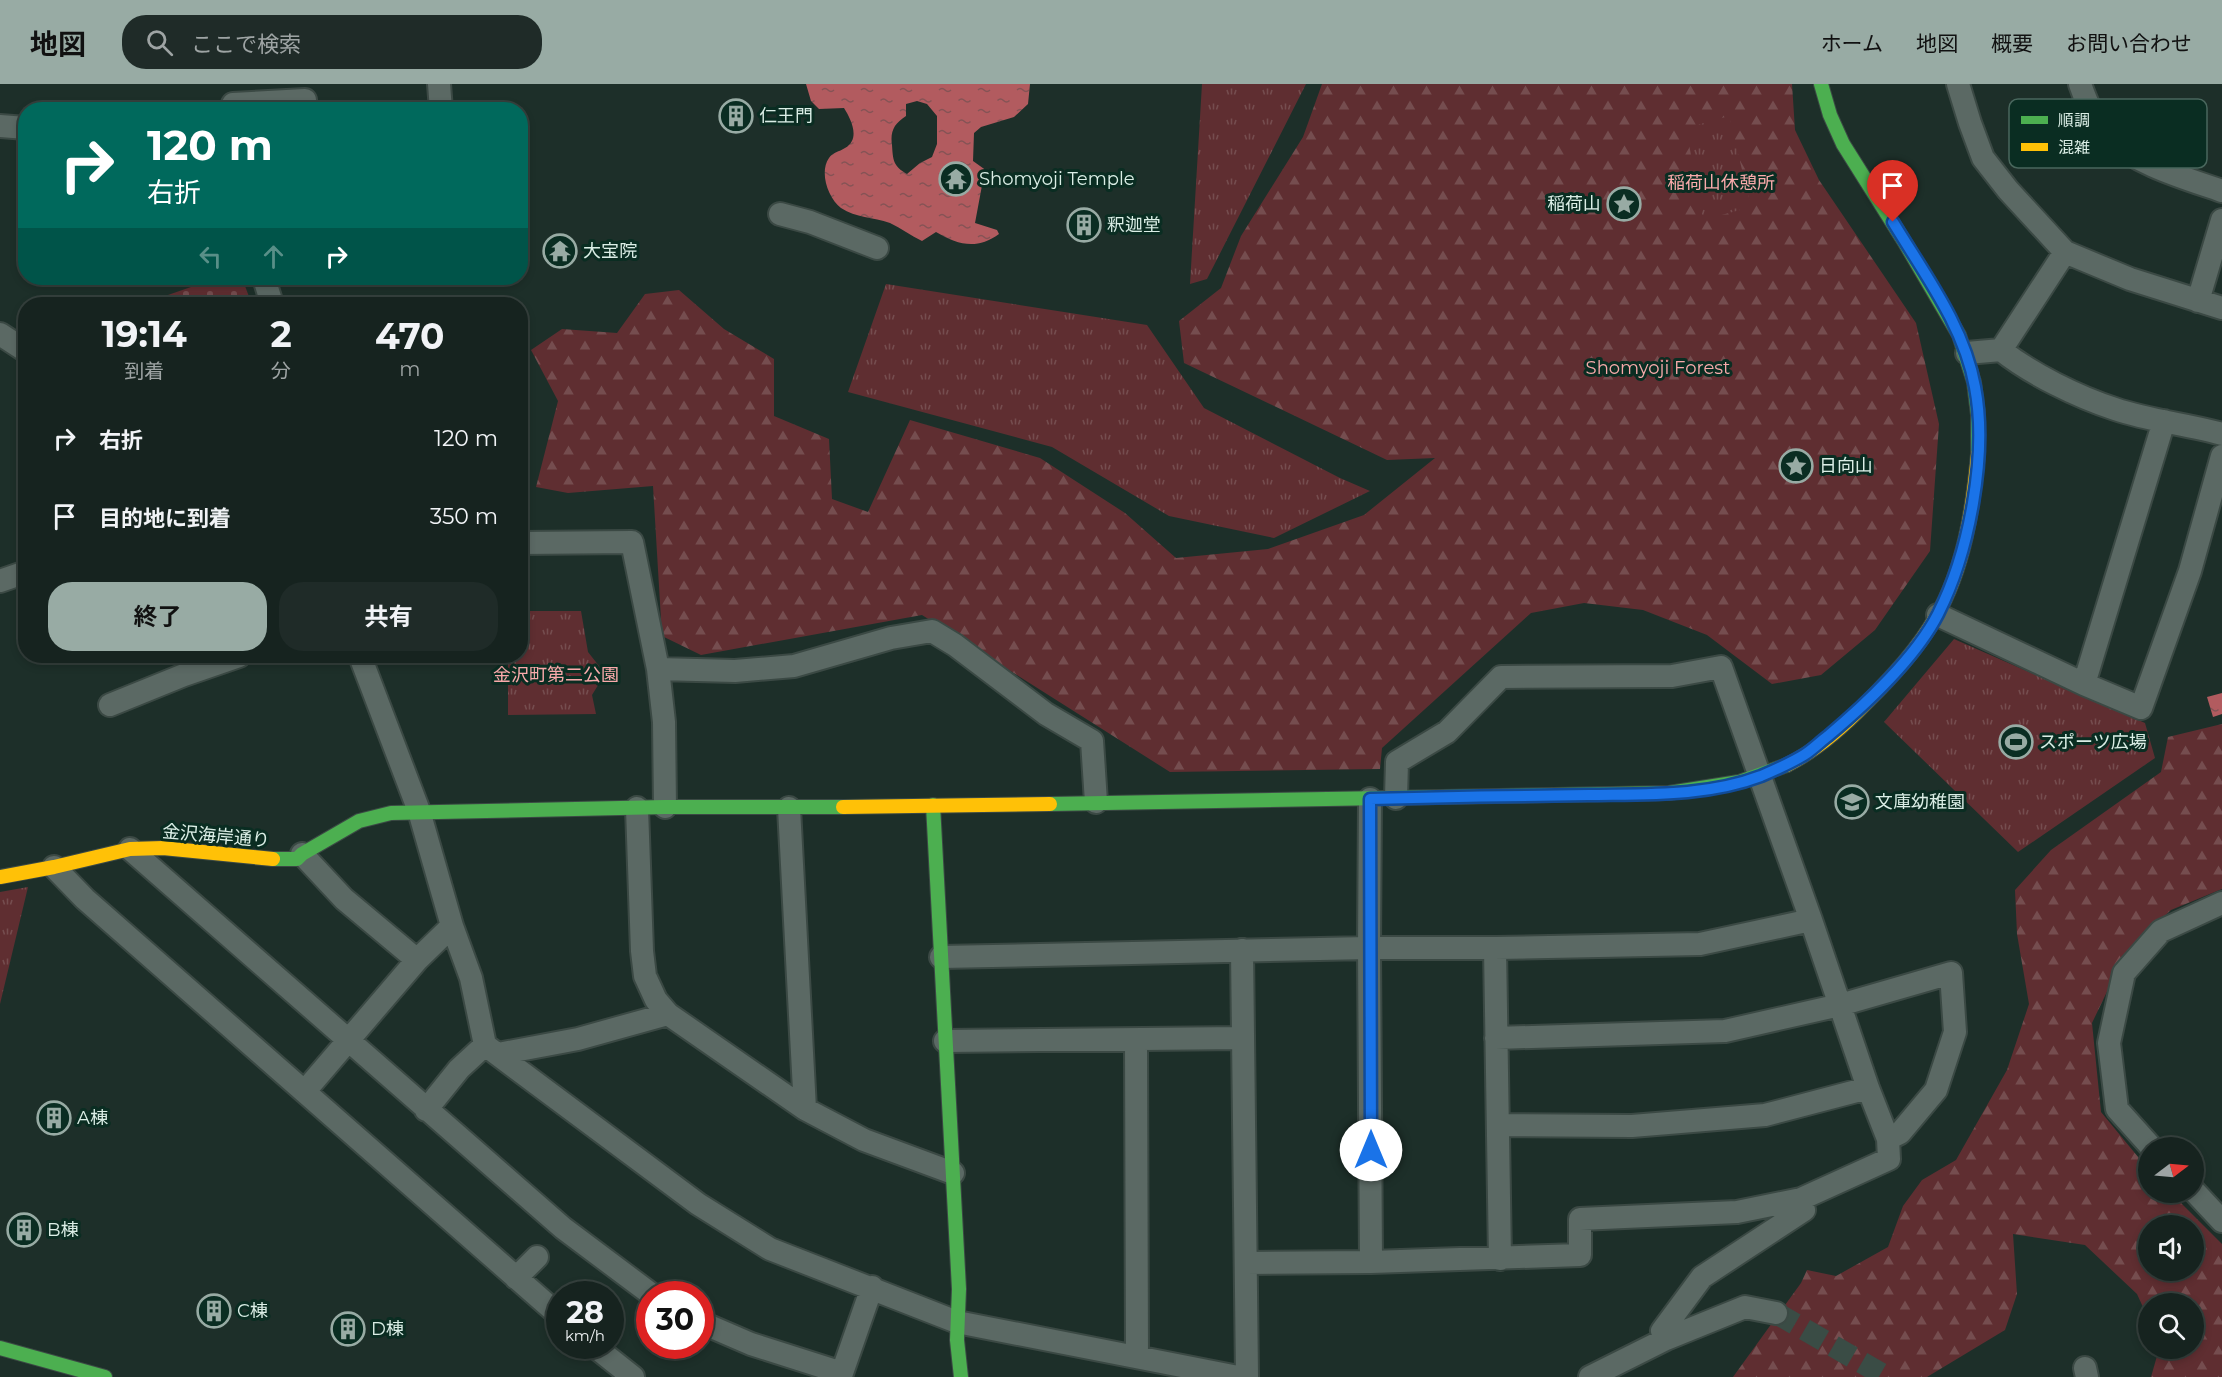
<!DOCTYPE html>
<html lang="ja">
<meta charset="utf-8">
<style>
body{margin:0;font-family:Montserrat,"Noto Sans JP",sans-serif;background:#1f2b28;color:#f1f3f6;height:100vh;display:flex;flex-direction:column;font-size:22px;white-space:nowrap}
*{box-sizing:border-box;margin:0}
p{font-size:20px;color:#9ea4a4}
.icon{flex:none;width:33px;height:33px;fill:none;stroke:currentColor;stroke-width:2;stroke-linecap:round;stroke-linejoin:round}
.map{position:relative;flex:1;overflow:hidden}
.side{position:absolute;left:18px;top:213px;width:510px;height:366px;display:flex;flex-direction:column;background:#16231f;border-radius:24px;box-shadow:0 3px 9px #0003,0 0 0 2px #35403d}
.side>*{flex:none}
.hud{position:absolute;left:18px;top:18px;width:510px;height:183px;border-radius:24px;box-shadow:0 3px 9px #0003,0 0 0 2px #35403d;background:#00695c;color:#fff;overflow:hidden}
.needle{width:39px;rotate:74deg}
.fabs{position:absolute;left:2138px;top:1053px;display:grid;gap:12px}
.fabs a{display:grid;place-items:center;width:66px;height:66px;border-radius:50%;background:#16231f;box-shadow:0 3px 9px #0003,0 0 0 2px #35403d;font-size:30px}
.speed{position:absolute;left:546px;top:1197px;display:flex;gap:12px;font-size:30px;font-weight:700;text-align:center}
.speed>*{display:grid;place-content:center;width:78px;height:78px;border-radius:50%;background:#16231f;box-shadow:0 3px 9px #0003,0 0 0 2px #35403d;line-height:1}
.speed small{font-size:15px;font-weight:400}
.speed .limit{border:9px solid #d22;background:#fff;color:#111}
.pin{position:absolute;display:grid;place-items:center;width:51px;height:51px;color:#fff;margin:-62px -26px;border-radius:50% 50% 50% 0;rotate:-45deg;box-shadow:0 0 6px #0007}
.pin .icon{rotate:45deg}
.me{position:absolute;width:66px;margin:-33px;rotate:0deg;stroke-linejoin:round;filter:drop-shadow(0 0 4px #0008)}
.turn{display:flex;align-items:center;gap:21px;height:126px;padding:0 30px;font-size:27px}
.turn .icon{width:78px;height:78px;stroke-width:2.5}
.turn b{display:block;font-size:42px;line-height:51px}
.lanes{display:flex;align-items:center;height:57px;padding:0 30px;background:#0003;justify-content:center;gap:30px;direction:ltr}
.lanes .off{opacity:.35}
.eta{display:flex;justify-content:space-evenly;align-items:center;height:102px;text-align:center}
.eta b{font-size:36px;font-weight:700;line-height:42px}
.button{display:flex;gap:12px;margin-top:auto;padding:12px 30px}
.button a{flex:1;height:69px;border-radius:24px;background:#98aba4;color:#111;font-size:24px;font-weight:700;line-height:69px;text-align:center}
.button a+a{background:#1f2b28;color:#f1f3f6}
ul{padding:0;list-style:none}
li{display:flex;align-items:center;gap:18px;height:78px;padding:0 30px}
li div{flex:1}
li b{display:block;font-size:22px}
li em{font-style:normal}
header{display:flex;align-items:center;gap:36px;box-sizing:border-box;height:84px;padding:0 30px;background:#98aba4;color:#111}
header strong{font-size:28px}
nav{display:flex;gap:33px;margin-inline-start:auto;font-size:21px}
.search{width:420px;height:54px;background:#1f2b28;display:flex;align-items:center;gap:15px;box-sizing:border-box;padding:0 21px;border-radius:24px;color:#9ea4a4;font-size:22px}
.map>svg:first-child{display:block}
.forest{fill:url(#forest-firs);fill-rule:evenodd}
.cemetery{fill:url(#cemetery-stones)}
.park{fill:url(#park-tufts)}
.water{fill:url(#water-ripples);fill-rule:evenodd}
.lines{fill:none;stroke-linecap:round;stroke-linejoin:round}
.street-tunnel{stroke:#3a4c45;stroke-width:22;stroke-dasharray:22 11;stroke-linecap:butt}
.street-casing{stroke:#3b4944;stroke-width:26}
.fast-casing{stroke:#3b4944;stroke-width:16}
.slow-casing{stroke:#3b4944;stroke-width:16}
.street{stroke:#5b6964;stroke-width:22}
.fast{stroke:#4caf50;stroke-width:14}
.slow{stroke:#ffc107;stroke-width:14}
.route-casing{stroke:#114b97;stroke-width:15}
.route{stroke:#1a73e8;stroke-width:10}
.labels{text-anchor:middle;stroke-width:6;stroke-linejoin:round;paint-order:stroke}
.poi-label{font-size:18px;fill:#dbeee6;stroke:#0a2d22;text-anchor:start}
.park-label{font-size:18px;fill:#f9aaab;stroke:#0a2d22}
.street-label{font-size:18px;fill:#dbeee6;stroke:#0a2d22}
.key{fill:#0a2d22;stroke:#49675d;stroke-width:1.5}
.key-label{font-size:16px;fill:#dbeee6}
</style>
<header>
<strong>地図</strong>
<div class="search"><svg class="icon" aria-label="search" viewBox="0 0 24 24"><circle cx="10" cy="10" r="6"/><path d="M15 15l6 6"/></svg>ここで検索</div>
<nav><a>ホーム</a><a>地図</a><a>概要</a><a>お問い合わせ</a></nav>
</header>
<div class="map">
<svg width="2222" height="1293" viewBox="0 0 2222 1293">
<defs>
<pattern id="forest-firs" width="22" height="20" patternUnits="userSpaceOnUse" patternTransform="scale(1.5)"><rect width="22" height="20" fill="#5f2e31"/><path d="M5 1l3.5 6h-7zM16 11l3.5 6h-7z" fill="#754d4f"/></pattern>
<pattern id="cemetery-stones" width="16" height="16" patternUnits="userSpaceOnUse" patternTransform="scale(1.5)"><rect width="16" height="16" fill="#5f2e31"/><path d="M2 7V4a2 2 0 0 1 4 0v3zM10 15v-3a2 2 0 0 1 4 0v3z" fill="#754d4f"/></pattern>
<pattern id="park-tufts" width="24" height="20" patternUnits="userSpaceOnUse" patternTransform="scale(1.5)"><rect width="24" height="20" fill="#5f2e31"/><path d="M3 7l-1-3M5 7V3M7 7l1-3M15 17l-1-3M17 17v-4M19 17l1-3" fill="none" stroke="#754d4f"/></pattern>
<pattern id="water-ripples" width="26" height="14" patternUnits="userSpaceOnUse" patternTransform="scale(1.5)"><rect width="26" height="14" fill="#b25b5f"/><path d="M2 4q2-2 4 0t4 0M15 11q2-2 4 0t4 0" fill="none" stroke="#855355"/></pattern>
</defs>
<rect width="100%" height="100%" fill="#1d2f29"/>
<!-- forest -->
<path class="forest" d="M1322,0H1792L1795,46L1819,96L1916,239L1939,340L1930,467L1875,546L1821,591L1772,600L1707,551L1643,526L1584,519L1531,529L1382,664L1380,685L1170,688L922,531L701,571L662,552L653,402L568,409L536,403L558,317L531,266L562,245L617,249L645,210L679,206L724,245L774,275V332L829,355L832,415L868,428L910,336L1040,374L1125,429L1176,474L1268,465L1364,431L1435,374L1387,376L1184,279L1179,237L1221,204L1241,152L1303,53Z
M2222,640V805L2171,826L2126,868L2092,939L2101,1028L2148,1085V1108L2171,1109L2222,1160V1293H2151L2159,1265L2193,1264V1220H2148V1234L2137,1210L2085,1161L2013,1150L2017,1210L2005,1246L1927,1293H1733L1801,1199L1807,1186L1836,1192L1888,1163L1903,1122L1922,1096L1956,1076L2007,986L2029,920L2017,850L2015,806L2051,766L2161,688L2168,653ZM2148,1142H2193V1186H2148Z"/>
<!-- cemetery -->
<path class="cemetery" d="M217,194H242L251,218L244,220H142Z"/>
<!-- park -->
<path class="park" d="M1202,0H1306L1207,195L1190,200Z
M1729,32L1751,123L1703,136L1686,44Z
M886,200L1147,241L1204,324L1340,394L1370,407L1274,454L1169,432L1052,363L848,308Z
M521,527H581L588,568L603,587V593L592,611L596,630L508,631V572H520Z
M1954,555L2145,639L2155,674L2018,768L1884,638Z
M28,803L0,920V808Z"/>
<!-- water -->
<path class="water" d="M806,0H1030L1028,20L1014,33L981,43L974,49L973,77L987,87L983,96L975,139L997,146L999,150C977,166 958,161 936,148L922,157C911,152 901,144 890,139C873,133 856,134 841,124C828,114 819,88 829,74C833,68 839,68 845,64C861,55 851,35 844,24L819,25L811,17ZM917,17L927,20L937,32V60L932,73L920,79L907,90C893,82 893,76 892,61C890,47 894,40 906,32V20Z
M2222,609V630L2213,633L2207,613Z"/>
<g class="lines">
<!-- street-tunnel -->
<path class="street-tunnel" d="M1776,1229L1887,1293"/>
<defs>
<path id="street" d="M439,0L441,26
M1958,0L1970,39L1983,74L2008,106L2065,168L2130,195L2222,224
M2080,0C2086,17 2095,40 2108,53C2137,81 2185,94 2222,107
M233,20L305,16
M0,42L26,44
M780,130L810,138L877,164
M264,194L272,220
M2198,217L2222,136
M0,250L26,267
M2001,266L2065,168
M1967,269L2001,266C2031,290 2078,313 2115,325C2150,337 2187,340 2222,350
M520,459L632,458L658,585L664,638L665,723
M0,497L26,488
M1938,531L2084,600L2141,624L2190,487L2222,372
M360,572L419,727L452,842L471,894L485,961L698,1120L770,1165L957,1238L1238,1293
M658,585L735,587L794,582L891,554L932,547L955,561L1046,630L1092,657L1096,718
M2084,600L2164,337
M110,621L184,591L239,572
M1396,714L1397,678L1447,648L1501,593L1672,592L1721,583L1811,836L1868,1004L1888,1055L1889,1075L1801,1115L1804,1126L1702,1193L1662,1247L1666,1255
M1370,715L1369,864H1495L1700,860L1811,836
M637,724L642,867L645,892L656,916L668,930L805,1025L864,1056L953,1089
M789,724L805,1025
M130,765L563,1144L651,1210
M302,770L344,815L417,876
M54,783L85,815L560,1232
M1495,864L1500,1175
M1242,866L1247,1293
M941,873L1369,864L1371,1178
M1496,954L1725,947L1840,921L1951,889L1955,948L1936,1006L1900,1049L1888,1055
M1136,956L1137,1273
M945,957L1242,954
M498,970L578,955L668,930
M305,1007L417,876L452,842
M426,1026L459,985L485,961
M1498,1041L1632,1042L1765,1031L1868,1004
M2152,1064L2117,1025L2109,959L2124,889L2161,847L2222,819
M2193,1106L2222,1137
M1246,1179L1371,1178L1580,1171V1135L1737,1128L1801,1115
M516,1194L537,1173
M700,1238L751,1260L842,1289L872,1203
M594,1262L633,1293
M2085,1284L2087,1293
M1590,1293L1666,1255L1745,1223L1776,1229"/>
<path id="fast" d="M1821,0L1830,31L1843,60L1904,157L1959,251L1974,298L1978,331V370
M1050,720L1669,709L1739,698L1787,681
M933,721L959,1205L957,1256L961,1293
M273,775H297L302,770L359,737L391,729L665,723H843
M0,1264L105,1293"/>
<path id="slow" d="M1787,681C1817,666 1843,643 1866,619C1892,593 1918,565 1936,533C1964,484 1973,425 1978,370
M843,723L1050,720
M0,793L54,783L130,765L163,764L273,775"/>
</defs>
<!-- street casing -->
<use href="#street" class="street-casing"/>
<!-- fast casing -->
<use href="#fast" class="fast-casing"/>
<!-- slow casing -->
<use href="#slow" class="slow-casing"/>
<!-- street -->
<use href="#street" class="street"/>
<!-- fast -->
<use href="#fast" class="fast"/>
<!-- slow -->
<use href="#slow" class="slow"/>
</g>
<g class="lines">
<defs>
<path id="route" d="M1371,1066L1370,715C1443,713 1515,712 1588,711C1644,710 1706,713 1761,692C1775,686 1791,679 1804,671C1812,666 1820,658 1828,652C1865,621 1916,573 1938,530C1969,469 1988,371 1975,303C1964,242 1925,191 1893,138"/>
</defs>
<!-- route casing -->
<use href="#route" class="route-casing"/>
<!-- route -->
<use href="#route" class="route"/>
</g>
<!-- icons -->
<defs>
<symbol id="building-ring" viewBox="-11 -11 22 22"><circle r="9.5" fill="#0a2d22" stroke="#98aba4" stroke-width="1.5"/><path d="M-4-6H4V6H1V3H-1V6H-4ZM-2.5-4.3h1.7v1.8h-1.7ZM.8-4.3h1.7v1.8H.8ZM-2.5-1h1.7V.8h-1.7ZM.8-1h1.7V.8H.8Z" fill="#98aba4"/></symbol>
<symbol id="temple-ring" viewBox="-11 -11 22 22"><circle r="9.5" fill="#0a2d22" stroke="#98aba4" stroke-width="1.5"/><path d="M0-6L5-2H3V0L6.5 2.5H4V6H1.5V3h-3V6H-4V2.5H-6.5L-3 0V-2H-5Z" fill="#98aba4"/></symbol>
<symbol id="sight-ring" viewBox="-11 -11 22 22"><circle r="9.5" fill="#0a2d22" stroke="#98aba4" stroke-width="1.5"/><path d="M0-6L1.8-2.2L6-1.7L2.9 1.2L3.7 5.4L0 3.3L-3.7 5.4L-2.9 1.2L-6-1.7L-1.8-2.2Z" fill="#98aba4"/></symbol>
<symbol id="stadium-ring" viewBox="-11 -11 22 22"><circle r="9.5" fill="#0a2d22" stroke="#98aba4" stroke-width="1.5"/><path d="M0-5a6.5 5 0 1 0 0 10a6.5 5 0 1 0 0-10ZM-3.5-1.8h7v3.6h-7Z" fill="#98aba4"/></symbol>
<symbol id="school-ring" viewBox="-11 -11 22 22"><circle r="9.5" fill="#0a2d22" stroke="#98aba4" stroke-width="1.5"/><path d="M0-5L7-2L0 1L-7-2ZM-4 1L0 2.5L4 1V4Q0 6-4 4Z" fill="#98aba4"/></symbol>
</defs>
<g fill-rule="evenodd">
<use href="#building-ring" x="717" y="13" width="38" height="38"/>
<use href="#temple-ring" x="937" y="76" width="38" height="38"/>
<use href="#sight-ring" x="1605" y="101" width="38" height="38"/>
<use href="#building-ring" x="1065" y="122" width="38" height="38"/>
<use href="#temple-ring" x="541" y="148" width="38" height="38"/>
<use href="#sight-ring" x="1777" y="363" width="38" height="38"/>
<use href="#stadium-ring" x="1997" y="639" width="38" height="38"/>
<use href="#school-ring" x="1833" y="699" width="38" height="38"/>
<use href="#building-ring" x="35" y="1015" width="38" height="38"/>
<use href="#building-ring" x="5" y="1127" width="38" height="38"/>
<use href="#building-ring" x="195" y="1208" width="38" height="38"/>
<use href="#building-ring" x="329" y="1226" width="38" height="38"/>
</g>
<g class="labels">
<!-- poi labels -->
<g class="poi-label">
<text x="759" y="38">仁王門</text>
<text x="979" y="101">Shomyoji Temple</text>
<text x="1601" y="126" text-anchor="end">稲荷山</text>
<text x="1107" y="147">釈迦堂</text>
<text x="583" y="173">大宝院</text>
<text x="1819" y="388">日向山</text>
<text x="2039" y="664">スポーツ広場</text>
<text x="1875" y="724">文庫幼稚園</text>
<text x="77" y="1040">A棟</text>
<text x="47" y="1152">B棟</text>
<text x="237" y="1233">C棟</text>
<text x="371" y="1251">D棟</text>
</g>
<!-- park labels -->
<g class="park-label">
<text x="1721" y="105">稲荷山休憩所</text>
<text x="1658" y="290">Shomyoji Forest</text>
<text x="556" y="597">金沢町第二公園</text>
</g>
<!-- street labels -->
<g class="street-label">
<text transform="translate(216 752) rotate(5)" y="6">金沢海岸通り</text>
</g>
</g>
<!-- legend -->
<rect x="2009" y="15" width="198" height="69" rx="9" class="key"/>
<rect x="2021" y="32" width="27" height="8" fill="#4caf50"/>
<rect x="2021" y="59" width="27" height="8" fill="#ffc107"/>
<g class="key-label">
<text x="2058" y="42">順調</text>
<text x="2058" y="69">混雑</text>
</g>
</svg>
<div class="fabs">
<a><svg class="needle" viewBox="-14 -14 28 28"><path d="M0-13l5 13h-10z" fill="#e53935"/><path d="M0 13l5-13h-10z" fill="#9ea4a4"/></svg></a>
<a><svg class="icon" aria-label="sound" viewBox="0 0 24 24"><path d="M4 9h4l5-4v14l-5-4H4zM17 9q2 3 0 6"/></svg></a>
<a><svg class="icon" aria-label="search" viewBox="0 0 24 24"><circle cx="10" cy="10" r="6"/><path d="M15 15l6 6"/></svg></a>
</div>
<div class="speed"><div>28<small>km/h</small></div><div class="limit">30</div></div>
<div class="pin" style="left:1893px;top:138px;background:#d93025"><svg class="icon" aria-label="arrive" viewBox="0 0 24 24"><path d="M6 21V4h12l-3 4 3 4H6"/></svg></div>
<svg class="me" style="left:1371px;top:1066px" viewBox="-20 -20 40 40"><circle r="19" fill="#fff"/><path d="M0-13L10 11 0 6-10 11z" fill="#1a73e8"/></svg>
<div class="hud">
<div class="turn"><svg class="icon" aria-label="right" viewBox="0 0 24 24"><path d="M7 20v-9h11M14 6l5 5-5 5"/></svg><div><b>120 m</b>右折</div></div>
<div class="lanes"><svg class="icon off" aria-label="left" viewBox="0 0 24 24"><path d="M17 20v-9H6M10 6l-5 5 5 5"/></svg><svg class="icon off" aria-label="ahead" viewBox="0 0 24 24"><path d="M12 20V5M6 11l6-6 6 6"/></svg><svg class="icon" aria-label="right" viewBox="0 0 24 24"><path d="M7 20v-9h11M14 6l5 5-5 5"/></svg></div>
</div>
<section class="side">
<div class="eta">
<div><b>19:14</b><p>到着</p></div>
<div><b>2</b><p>分</p></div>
<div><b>470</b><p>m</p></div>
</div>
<ul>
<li><svg class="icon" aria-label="right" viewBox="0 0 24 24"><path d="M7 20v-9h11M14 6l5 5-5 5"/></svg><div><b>右折</b></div><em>120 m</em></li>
<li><svg class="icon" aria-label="arrive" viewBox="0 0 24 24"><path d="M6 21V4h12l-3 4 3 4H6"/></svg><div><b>目的地に到着</b></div><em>350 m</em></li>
</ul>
<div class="button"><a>終了</a><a>共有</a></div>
</section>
</div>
